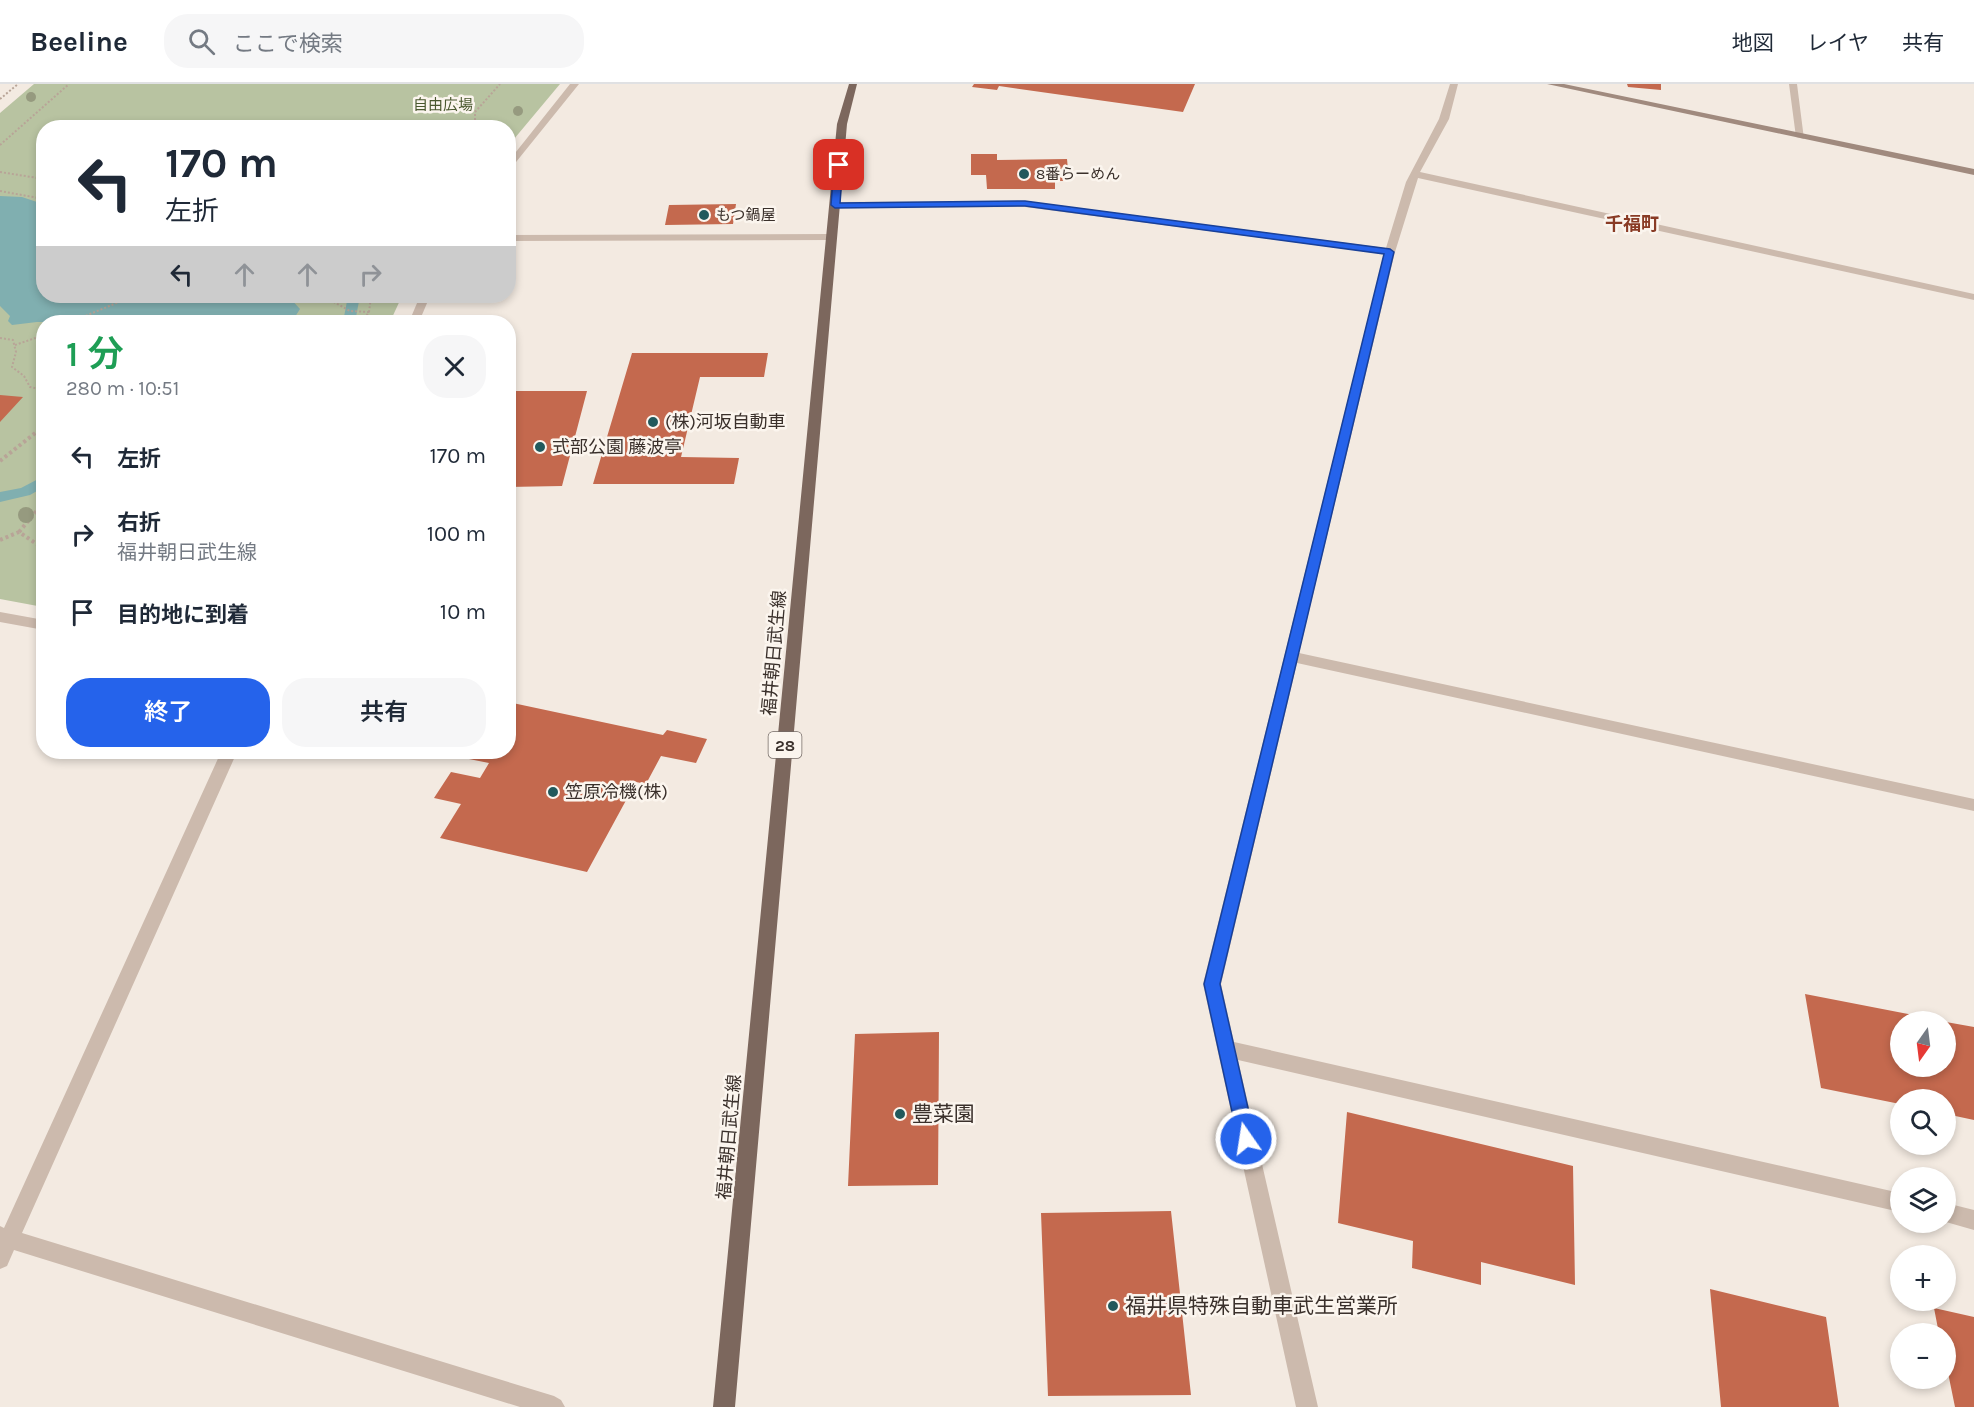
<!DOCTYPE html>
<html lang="ja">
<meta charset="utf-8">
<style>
body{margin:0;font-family:Karla,"Noto Sans JP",sans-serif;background:#f6f6f7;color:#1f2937;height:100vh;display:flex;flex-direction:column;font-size:22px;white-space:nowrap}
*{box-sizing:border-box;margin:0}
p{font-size:20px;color:#747a83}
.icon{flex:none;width:33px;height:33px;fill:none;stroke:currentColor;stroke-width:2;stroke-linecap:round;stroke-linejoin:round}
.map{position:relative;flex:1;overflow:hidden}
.drawer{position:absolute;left:36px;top:231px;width:480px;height:444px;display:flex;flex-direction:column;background:#fff;border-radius:24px;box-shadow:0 3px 9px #0003}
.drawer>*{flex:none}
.hud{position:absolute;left:36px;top:36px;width:480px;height:183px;border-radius:24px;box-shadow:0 3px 9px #0003;background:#fff;color:#1f2937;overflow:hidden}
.needle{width:39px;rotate:194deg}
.fabs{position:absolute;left:1890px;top:927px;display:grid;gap:12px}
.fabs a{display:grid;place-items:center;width:66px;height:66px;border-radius:50%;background:#fff;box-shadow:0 3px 9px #0003;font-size:30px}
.pin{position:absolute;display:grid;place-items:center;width:51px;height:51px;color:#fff;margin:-26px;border-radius:12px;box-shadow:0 3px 9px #0006}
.me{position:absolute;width:66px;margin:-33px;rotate:347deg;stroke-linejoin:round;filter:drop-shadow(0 0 4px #0008)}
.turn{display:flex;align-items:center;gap:21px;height:126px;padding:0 30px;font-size:27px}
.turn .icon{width:78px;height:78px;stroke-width:2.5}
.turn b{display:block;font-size:42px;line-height:51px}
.lanes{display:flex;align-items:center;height:57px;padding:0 30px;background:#0003;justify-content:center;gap:30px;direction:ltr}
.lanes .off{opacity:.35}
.round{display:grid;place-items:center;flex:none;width:63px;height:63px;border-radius:24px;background:#f6f6f7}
.headline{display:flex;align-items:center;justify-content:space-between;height:102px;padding:0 30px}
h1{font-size:36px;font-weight:600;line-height:45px;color:#1e9e55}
.button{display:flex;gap:12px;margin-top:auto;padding:12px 30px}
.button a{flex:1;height:69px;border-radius:24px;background:#2563eb;color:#fff;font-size:24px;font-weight:600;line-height:69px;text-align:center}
.button a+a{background:#f6f6f7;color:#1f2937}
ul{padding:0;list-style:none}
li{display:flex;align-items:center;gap:18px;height:78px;padding:0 30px}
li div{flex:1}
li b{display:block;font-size:22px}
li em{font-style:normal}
header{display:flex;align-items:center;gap:36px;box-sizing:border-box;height:84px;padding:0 30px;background:#fff;border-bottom:2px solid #e0e1e3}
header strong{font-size:28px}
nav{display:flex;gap:33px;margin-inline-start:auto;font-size:21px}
.search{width:420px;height:54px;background:#f6f6f7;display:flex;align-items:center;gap:15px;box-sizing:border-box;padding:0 21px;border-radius:24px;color:#747a83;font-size:22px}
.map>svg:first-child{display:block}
.green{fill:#b8c3a1}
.water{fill:#80afb0}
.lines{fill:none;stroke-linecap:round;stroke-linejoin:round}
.stream{fill:#80afb0;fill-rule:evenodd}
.building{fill:#c4694e}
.path-far1{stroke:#b8a497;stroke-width:2;stroke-dasharray:2 2;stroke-linecap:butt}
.path{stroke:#b8a497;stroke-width:4;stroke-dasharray:3 3;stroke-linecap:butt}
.street{fill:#ccbaad;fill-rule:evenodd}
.secondary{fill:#a08a7e;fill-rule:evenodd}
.primary{fill:#7c675d;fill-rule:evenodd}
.tree{fill:#969a7f}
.route{fill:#2563eb;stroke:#184099;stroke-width:1.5}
.poi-dot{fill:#21595c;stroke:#fbf5ee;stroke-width:2}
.labels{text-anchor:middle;stroke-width:5;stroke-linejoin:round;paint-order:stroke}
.far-park-label{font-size:15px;fill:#4a582f;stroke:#fbf5ee}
.far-poi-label{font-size:15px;fill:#3a302b;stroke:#fbf5ee;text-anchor:start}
.shield{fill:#fbf5ee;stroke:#746b66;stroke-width:1.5}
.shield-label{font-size:16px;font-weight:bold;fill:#3a302b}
.far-quarter-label{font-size:18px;font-weight:bold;fill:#893b25;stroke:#fbf5ee}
.poi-label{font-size:18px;fill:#3a302b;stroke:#fbf5ee;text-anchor:start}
.street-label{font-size:18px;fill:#3a302b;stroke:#fbf5ee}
.near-poi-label{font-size:21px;fill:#3a302b;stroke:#fbf5ee;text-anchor:start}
</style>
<header>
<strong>Beeline</strong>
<div class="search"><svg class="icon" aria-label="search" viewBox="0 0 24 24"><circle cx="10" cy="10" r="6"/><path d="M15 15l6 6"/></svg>ここで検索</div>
<nav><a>地図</a><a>レイヤ</a><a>共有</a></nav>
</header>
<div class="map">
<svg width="1974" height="1323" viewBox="0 0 1974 1323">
<rect width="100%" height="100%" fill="#f3eae1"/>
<!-- green -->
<path class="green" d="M34,0H560L509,61L508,44H44V212H402L390,238H44L43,523L0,515V29Z"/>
<!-- water -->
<path class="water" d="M0,112L22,113L43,120V142L41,146L44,148V212H288L300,225L293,236L301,238H37L12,241L8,237L10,232L0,222Z"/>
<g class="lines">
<!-- stream -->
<path class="stream" d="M348,212H360L355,238H343Z
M44,392V403L30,411L0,418V408L21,404Z"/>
</g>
<!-- building -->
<path class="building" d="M974,0H1195L1183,28L999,2L997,6L972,3Z
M1627,0H1661V6L1628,3Z
M971,70H997V76L1067,75L1069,97H1055V105H987L986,91H971Z
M736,120L733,140L665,141L669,121Z
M632,269H768L764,293H700L681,373L739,374L734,400H593Z
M514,307H587L562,402L508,403V323Z
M0,311L23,313L0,338Z
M508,618L663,651L667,646L707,655L696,679L661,672L646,700L636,698L587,788L440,754L461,720L434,714L451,688L480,694L489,679L464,674L468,668H508Z
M1805,910L1939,936L1900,938V982H1946V938L1974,943V1036L1946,1030V1016H1900V1020L1821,1004Z
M939,948L938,1101L848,1102L855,950Z
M1347,1028L1573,1082L1575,1201L1481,1178V1201L1412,1184L1413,1157L1338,1139Z
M1171,1127L1191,1311L1048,1312L1041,1129Z
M1710,1205L1826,1233L1839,1323H1721Z
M1934,1224L1974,1233V1323H1955L1946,1279V1250H1939Z"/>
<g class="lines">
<!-- path-far1 -->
<path class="path-far1" d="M0,15L18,0
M475,44V28L500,0
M0,61L69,0
M0,88L44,95
M0,107L44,115
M323,212L350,227L369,228
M71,238L133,212
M362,238L369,228L371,212
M0,254L13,256L16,268L12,283L24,292L30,303L44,306
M15,261L44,251"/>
<!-- path -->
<path class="path" d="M0,377L44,342
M19,448L44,418
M0,456L19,448L44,465"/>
<!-- street -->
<path class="street" d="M570,0H579L508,88V78Z
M1450,0H1458L1449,35L1420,88L1974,210V216L1418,94L1395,168L1299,569L1974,715V727L1297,579L1221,900L1234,958L1900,1109V1128L1238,976L1318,1323H1296L1203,900L1384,170L1025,123L835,124L830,121L835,118L1025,117L1386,164L1406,98L1439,35Z
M1789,0H1797L1804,55L1796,53Z
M508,151L831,150L836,153L831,156L508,157Z
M420,212H430L419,238H409Z
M0,528L44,536V546L0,538Z
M221,668H237L22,1149L554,1312L561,1316L565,1323H520L14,1166L7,1182L0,1185V1142L4,1144Z
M1946,1119L1974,1126V1146L1946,1138Z"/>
<!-- secondary -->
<path class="secondary" d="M1547,0H1564L1974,85V91Z"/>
<!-- primary -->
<path class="primary" d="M849,0H857L847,40L735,1323H713L837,40Z"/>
</g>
<!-- trees -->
<g class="tree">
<circle cx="31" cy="13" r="5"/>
<circle cx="518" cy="27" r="5"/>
<circle cx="26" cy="431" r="8"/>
</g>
<!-- route -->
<path class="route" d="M839,78L843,81L840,119L1025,117L1390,165L1394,168L1220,900L1255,1055L1252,1061L1246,1063L1240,1061L1238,1055L1204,900L1384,170L1025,122L835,124L831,121L834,81Z"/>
<!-- markers -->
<g class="poi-dot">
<circle cx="1024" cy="90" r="6"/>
<circle cx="704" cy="131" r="6"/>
<circle cx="653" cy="338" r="6"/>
<circle cx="540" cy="363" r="6"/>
<circle cx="553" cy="708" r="6"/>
<circle cx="900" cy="1030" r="6"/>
<circle cx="1113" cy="1222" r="6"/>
</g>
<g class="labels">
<!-- far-park labels -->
<g class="far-park-label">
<text x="443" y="26">自由広場</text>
</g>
<!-- far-poi labels -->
<g class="far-poi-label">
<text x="1036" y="95">8番らーめん</text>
<text x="716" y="136">もつ鍋屋</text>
</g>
<!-- shield labels -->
<rect class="shield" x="768.5" y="648" width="33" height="26" rx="4.5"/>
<g class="shield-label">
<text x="785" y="667">28</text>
</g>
<!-- far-quarter labels -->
<g class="far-quarter-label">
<text x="1632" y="146">千福町</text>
</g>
<!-- poi labels -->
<g class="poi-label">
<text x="665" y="344">(株)河坂自動車</text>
<text x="552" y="369">式部公園 藤波亭</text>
<text x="565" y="714">笠原冷機(株)</text>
</g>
<!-- street labels -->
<g class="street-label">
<text transform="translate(774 569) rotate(-85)" y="6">福井朝日武生線</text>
<text transform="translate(729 1053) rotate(-85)" y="6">福井朝日武生線</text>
</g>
<!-- near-poi labels -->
<g class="near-poi-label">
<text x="912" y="1037">豊菜園</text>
<text x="1125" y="1229">福井県特殊自動車武生営業所</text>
</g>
</g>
</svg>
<div class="fabs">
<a><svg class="needle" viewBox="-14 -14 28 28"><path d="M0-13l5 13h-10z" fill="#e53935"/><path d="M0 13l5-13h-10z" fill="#747a83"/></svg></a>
<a><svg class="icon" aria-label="search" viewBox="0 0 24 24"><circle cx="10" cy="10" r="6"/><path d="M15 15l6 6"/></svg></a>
<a><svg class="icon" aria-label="layers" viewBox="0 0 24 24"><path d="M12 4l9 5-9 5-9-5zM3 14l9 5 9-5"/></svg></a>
<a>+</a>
<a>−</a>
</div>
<div class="pin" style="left:839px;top:81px;background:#d93025"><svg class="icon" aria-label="arrive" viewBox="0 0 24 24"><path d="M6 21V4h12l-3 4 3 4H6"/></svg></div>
<svg class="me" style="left:1246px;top:1055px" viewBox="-20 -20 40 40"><circle r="17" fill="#2563eb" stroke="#fff" stroke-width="3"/><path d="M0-11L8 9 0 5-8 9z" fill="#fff"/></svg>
<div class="hud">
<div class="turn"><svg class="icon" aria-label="left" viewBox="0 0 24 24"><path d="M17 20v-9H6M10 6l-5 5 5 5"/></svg><div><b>170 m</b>左折</div></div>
<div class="lanes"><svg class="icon" aria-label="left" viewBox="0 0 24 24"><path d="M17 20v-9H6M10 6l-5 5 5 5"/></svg><svg class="icon off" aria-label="ahead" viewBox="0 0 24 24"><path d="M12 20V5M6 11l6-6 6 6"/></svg><svg class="icon off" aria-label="ahead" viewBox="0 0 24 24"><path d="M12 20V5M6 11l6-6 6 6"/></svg><svg class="icon off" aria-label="right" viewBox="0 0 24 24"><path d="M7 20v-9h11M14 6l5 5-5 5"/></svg></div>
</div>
<section class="drawer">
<div class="headline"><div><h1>1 分</h1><p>280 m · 10:51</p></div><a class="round"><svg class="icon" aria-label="close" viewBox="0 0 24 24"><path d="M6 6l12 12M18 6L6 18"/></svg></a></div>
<ul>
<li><svg class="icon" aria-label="left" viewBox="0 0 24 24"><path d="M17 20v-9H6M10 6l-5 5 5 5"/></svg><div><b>左折</b></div><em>170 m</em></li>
<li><svg class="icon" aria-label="right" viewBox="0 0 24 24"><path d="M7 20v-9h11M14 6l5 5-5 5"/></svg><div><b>右折</b><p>福井朝日武生線</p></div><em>100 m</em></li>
<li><svg class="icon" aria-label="arrive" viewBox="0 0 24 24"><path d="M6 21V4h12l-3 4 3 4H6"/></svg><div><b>目的地に到着</b></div><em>10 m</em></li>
</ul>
<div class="button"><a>終了</a><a>共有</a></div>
</section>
</div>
